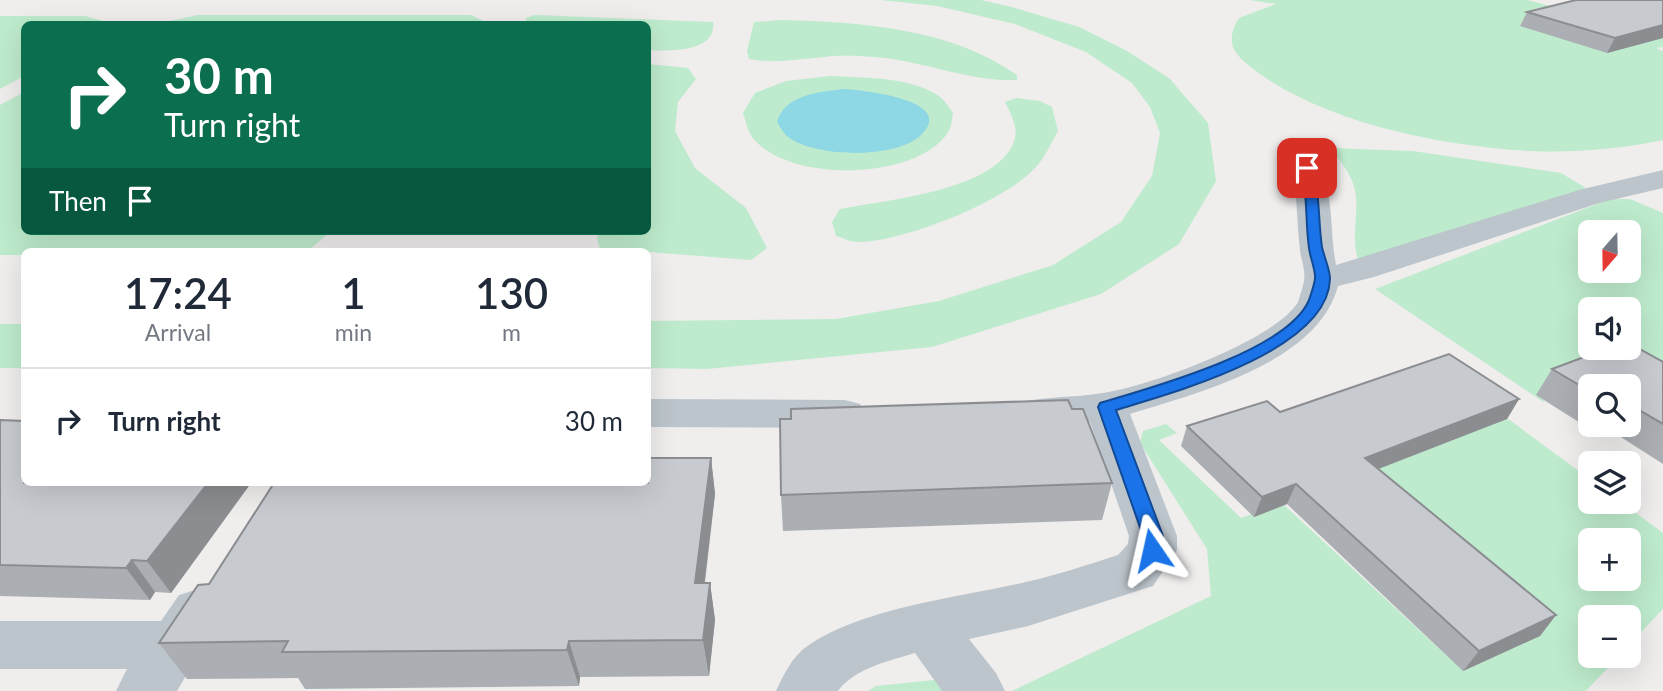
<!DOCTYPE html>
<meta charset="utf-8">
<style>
body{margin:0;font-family:Lato,sans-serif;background:#f6f6f7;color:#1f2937;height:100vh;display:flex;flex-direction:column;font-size:26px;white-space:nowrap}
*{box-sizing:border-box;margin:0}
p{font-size:23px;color:#747a83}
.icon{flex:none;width:38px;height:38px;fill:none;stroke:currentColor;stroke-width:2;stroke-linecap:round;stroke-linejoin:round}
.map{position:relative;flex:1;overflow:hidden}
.side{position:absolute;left:21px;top:248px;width:630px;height:238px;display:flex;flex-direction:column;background:#fff;border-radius:10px;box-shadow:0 7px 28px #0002}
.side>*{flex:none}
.hud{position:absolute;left:21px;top:21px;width:630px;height:214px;border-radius:10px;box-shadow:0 7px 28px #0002;background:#0b6e4f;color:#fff;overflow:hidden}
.needle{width:46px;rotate:200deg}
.tools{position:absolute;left:1578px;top:220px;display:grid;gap:14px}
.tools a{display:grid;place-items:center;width:63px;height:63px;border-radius:10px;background:#fff;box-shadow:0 7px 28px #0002;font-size:35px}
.pin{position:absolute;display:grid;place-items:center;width:60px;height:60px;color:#fff;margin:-30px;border-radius:14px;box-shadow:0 4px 10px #0006}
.me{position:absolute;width:77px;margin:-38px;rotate:349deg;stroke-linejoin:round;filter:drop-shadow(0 0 5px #0008)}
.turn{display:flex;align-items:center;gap:24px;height:147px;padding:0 28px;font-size:32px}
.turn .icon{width:91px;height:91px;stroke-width:2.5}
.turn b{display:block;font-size:49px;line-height:60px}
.then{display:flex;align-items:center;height:66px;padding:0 28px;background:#0003;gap:14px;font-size:26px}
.eta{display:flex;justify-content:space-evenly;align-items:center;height:119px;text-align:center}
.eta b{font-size:42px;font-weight:600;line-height:49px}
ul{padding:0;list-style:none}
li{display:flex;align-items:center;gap:21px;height:105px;padding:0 28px;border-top:2px solid #e0e1e3}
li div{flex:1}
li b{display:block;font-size:26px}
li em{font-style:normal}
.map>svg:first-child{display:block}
.green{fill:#beebcd;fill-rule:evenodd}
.water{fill:#8ed7e4}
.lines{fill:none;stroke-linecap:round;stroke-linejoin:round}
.minor{fill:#bcc5cb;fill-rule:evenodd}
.wall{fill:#abaeb2}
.shaded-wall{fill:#8b8d91}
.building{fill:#c7cacf;stroke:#8b8d91;stroke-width:2}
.route{fill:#1a73e8;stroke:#114b97;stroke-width:2}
</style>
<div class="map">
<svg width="1663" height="691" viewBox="0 0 1663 691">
<rect width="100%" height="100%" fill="#f0eded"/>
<!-- green -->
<path class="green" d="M881,0H981L1012,7L1079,27L1127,51L1169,78L1208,123L1216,181L1179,244L1101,294L932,347L707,369L648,368V321L836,319L939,301L1053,265L1121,222L1152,176L1160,133L1150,107L1132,83L1086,52L1015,24L937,6Z
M1250,0H1528L1663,37V47L1656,48L1663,51V140C1620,149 1575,153 1530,151C1444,146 1332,125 1260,74C1250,66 1234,56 1232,43C1231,33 1234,26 1239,18L1276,4Z
M198,15H471L490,24H155Z
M535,15L713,22C717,53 669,51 648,50V24H526V18Z
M0,16H85L115,24H24V76L0,89Z
M782,20C861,22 950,28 1017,75V80C968,82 922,60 873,57C857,56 840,55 825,57C799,59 774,64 749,59L747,51L754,22Z
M648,64L688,68L696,79L678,102L675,131L695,168L746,208L767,248L751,260L648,252H601L597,239L599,231H648Z
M830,76C864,78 909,76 939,96C945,100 949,108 953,113C952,120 951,129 947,134C914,181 782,184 750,134C747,128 745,119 743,113L755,93L786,81Z
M24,92V231H331L307,252H24V255H0V105Z
M1016,98L1040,101L1052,107L1058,131C1051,143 1045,158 1035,168C1004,202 903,242 857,242C850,242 843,238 836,236L832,222L840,209C886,200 1002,190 1015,138C1018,127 1010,112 1005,102Z
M1330,148L1413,151L1561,173L1586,188L1374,260L1358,259C1351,237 1358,219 1356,197C1355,179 1341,161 1330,148Z
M1610,199H1630L1663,213V399L1611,370L1542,398L1545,403L1375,289ZM1591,233H1629V271H1591ZM1591,310H1629V348H1591Z
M0,324H24V368H0Z
M1496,410L1591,480V502H1621L1663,533V609L1629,645V618H1591V656H1619L1586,691H1012L1211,596L1207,549L1140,443L1143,431L1166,424L1177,433L1159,440L1241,518L1282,503L1447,656L1519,626L1344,471ZM1591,541H1629V579H1591Z
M934,680L943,691H868L876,686Z"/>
<!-- water -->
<path class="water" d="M844,89C861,90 960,100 920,136C894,159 819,157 791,139C784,135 781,128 777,122C785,94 820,92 844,89Z"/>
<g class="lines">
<!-- minor -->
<path class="minor" d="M1304,151L1314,154C1335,185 1329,230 1336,265L1579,190L1663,170V188L1599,203L1374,277L1338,286C1318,363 1197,393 1130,414L1177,536V550L1153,586L1028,626L969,639L996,673L1005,691H942L915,653C889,661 855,668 838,691H776C783,676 792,657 806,647C863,607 958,598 1026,582C1057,575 1087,565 1118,555L1128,544L1129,536L1090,422L1028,428L1013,424L1007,414L1013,404C1042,396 1073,398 1103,393C1147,387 1276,340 1298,302C1300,296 1303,287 1304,281C1306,271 1301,260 1300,250C1296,219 1298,190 1290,160L1294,154Z
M648,399L845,400L860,404L866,414L860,424L845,428L648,427Z
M198,589L217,595L224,611L177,691H116L127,669H0V621H161L179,595Z"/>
</g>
<!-- wall -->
<path class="wall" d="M1663,0V38L1607,53L1520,26L1527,12Z
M1663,362V464L1602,425H1629V387H1591V421L1582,424L1536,395L1552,369Z
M1519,399L1507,419L1378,469L1556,615L1540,636L1463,671L1287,504L1254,517L1181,446L1187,426L1280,412Z
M1072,409L1112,483L1102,520L783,531L781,495Z
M0,420L251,483L171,593L155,592L150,600L0,596Z
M711,458L715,494L705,583H710L715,620L709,676L580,677L579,686L305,689L298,678L187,679L159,643L209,584Z"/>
<!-- shaded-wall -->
<path class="shaded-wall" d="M1663,25V38L1607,53L1615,38Z
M1519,399L1507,419L1355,478L1365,458Z
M1591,411V421L1582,424Z
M711,458L715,494L700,620L695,583Z
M208,483H251L171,593L147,561Z
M1296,484L1287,504L1254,517L1262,497Z
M132,560L155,592L150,600L126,568Z
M710,583L715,620L709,676L703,640Z
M1556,615L1540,636L1463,671L1479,651Z
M569,641L580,677L579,686L567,650Z"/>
<!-- building -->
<path class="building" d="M1576,0H1663V25L1615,38L1527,12Z
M1629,343L1663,362V424L1629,404V387H1591V392L1552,369L1608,348H1629Z
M1449,354L1519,399L1365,458L1556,615L1479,651L1296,484L1262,497L1187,426L1267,401L1280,412Z
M1068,400L1072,409H1083L1112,483L781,495L780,419H791V409Z
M0,420L24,421V483H208L147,561L132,560L126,568L0,565Z
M648,458H711L695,583H710L703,640L569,641L567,650L282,652L288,641L159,643L198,585L209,584L274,483H648Z"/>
<!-- route -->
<path class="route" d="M1307,164L1313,168C1320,194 1318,220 1322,247C1324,257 1330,269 1330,279C1328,351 1172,393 1116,410L1163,536L1160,556L1152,558L1145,556L1142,550L1143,536L1098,407L1100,403C1150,388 1288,351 1309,300C1311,294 1314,286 1315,279C1316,270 1310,258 1309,248C1305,221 1308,194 1301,168Z"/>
</svg>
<div class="tools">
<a><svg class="needle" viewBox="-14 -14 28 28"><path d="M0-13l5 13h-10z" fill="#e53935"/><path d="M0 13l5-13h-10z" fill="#747a83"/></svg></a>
<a><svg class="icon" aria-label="sound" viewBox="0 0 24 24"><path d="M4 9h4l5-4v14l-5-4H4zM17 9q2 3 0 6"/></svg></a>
<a><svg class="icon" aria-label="search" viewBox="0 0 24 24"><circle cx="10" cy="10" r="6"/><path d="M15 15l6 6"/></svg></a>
<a><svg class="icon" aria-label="layers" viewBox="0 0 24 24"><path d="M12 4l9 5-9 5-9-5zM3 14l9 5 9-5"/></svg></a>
<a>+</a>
<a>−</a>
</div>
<div class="pin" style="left:1307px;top:168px;background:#d93025"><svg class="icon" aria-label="arrive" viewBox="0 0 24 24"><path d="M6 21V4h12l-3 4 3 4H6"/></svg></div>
<svg class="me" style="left:1152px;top:550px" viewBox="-20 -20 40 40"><path d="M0-17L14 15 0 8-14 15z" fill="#1a73e8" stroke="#fff" stroke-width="4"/></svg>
<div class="hud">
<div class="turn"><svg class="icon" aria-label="right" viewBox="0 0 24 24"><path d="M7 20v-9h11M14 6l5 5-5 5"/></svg><div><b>30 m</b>Turn right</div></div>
<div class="then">Then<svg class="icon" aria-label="arrive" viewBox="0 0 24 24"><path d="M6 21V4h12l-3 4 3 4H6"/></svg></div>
</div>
<section class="side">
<div class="eta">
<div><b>17:24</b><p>Arrival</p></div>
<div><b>1</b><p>min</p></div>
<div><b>130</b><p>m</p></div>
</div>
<ul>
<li><svg class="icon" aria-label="right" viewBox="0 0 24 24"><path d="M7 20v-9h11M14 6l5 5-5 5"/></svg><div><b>Turn right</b></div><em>30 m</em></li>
</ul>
</section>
</div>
